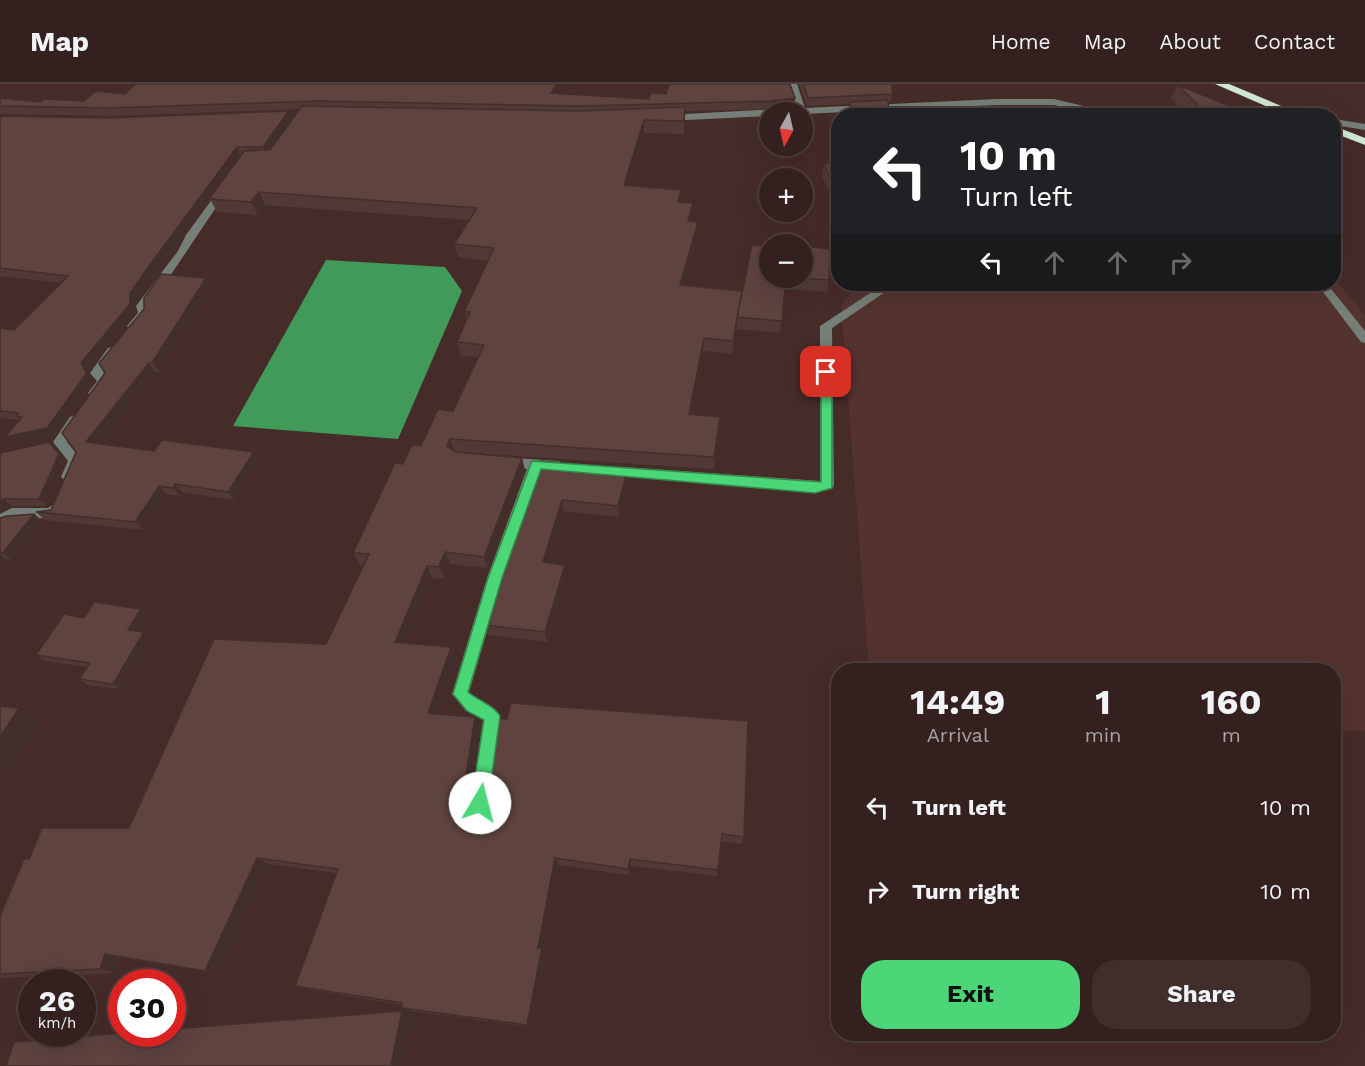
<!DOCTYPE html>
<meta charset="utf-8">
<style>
body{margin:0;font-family:"Work Sans",sans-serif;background:#3f2e2c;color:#f1f3f6;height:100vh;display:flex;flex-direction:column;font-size:22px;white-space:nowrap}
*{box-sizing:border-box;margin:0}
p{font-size:20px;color:#a9a3a4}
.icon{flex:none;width:33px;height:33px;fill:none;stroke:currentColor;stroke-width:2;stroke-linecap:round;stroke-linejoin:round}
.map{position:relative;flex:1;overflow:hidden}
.panel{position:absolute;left:831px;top:579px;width:510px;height:378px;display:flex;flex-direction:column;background:#34211f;border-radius:24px;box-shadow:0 6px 24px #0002,0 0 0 2px #4e3e3d}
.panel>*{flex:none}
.banner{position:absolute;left:831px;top:24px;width:510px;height:183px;border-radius:24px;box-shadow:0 6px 24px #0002,0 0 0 2px #4e3e3d;background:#202124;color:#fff;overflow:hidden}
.needle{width:39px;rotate:188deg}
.controls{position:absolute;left:759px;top:18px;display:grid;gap:12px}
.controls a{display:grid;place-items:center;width:54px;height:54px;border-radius:50%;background:#34211f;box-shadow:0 6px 24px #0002,0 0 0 2px #4e3e3d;font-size:30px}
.speed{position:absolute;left:18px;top:885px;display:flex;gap:12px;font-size:30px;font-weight:700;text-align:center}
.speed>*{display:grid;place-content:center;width:78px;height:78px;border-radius:50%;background:#34211f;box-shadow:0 6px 24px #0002,0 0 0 2px #4e3e3d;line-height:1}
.speed small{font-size:15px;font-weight:400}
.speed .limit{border:9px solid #d22;background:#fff;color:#111}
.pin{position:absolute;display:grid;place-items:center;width:51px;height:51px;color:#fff;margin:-26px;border-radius:12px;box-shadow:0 3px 9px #0006}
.me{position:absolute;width:66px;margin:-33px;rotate:8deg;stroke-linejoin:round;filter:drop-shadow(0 0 4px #0008)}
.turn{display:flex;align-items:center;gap:21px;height:126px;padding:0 30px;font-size:27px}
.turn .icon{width:78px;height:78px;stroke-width:2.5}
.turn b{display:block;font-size:42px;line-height:51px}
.lanes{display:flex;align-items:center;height:57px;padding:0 30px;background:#0003;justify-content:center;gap:30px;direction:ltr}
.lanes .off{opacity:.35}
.eta{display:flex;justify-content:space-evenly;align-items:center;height:102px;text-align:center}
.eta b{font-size:36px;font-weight:700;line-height:42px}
.button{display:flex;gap:12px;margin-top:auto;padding:12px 30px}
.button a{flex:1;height:69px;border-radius:24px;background:#4bd677;color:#111;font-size:24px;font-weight:700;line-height:69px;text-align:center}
.button a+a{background:#3f2e2c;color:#f1f3f6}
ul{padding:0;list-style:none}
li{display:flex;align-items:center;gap:18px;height:84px;padding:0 30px}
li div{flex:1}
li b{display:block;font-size:22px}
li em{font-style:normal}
header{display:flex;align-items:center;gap:36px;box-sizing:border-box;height:84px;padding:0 30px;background:#34211f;border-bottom:2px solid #4e3e3d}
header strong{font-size:28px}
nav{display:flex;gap:33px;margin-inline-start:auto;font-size:21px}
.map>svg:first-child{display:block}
.built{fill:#54332f}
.water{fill:#41995a}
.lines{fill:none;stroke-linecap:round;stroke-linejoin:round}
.minor{fill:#757f77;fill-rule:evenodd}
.highway{fill:#cfe8d3;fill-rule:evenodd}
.wall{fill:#513a36}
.shaded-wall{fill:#422f2c}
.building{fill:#5e433f;stroke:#422f2c;stroke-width:1.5}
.route{fill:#4bd677;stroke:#318b4d;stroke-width:1.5}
</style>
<header>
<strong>Map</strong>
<nav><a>Home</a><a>Map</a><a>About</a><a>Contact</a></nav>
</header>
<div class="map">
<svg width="1365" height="982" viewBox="0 0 1365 982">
<rect width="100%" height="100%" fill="#462c29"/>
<!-- built -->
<path class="built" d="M1334,193L1365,232V647L1334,646V586H869L841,221L859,200H1334Z"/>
<!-- water -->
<path class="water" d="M326,176L445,183L462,207L398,355L233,342Z"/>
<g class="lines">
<!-- minor -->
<path class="minor" d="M789,0H797L805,24L997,15H1054L1126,32H1107L1054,21H997L802,30L770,28V32L666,37L662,34L666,31L797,24Z
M1334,35L1365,40V46L1334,41Z
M221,103L229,105C201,144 177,184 148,222L150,229L137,245H129L127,242L138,229L136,222L178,167L186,151Z
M884,200H897L832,244L834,401L832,405L815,409L605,391L603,387L605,383L610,382L820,397V242Z
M1317,200H1327L1365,247V259L1361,258Z
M112,263L118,267L103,288L110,296L98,312H90L88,309L97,297L90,289L108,264Z
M75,331L81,336L67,358L82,376L73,397L68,398L61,393L68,377L53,358L70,333Z
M502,373L559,377L566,382L559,387L541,386L503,494L469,608C478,616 496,621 500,632L489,719L486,725L480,728L474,725L471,719L483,636L466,627L452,610L487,494L527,385L497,382L495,378Z
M54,420L61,426L58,433L14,436L0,442V430L12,424H48Z"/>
<!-- highway -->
<path class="highway" d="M1215,0H1229L1305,32H1289Z
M1334,42L1365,54V61L1334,49Z"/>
</g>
<!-- wall -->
<path class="wall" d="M562,0L557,9L649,15L795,14L794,22L771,25L685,27L684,50L644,49L629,101L681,106V118L693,119V133L692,137L698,138L697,151L683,202L742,207L770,194H802L829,196L827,208L785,205L780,249L736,245L732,270L703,267L691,330L719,346L714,385L456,368L522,374L525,387L488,484L450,480L445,495L433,494L406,559L451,563L457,574L438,630L475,633L480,642L469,719V720L473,722L744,753L742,760L721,757L717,792L631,782L629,791L559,781L543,865L546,869L532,943L411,927L402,924V921L306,905L295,902L337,789L269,780L219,890L122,874L117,889L0,894V832L29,775L129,744L326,560L364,481H360L353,469L403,380L453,327L478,273L461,272L457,258L466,236L464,228L488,177L458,173L454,160L469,136L265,121L258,131L217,128L210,115L152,194L136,218V228L88,288L94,297L55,352L13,361L19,336L0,334V244L14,246L61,199L0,192V32L110,34L289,27L292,35L300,25L115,32L0,30V14L40,18L84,17L125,10Z
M799,0H892V10L890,18H888L889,32H848L850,20L807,22Z
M1178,1L1254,32H1187L1171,14Z
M838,79V138L837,125L822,92L824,80Z
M211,203L159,288H155L99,360L154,367L259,376L234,416L182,408L180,412L166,410L143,446L45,436L36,428L51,426L76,368L105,289Z
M56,366L65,377L47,422H12L0,428V369Z
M540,377L628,384L629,396L619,433L564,427L549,479L567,491L547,558L488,551L484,541Z
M34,430L41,436L11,475H6L0,483V434Z
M148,532L138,547L151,554L120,605L87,601L79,595L87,583L44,577L36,571L84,534Z"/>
<!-- shaded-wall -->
<path class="shaded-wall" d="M557,0H562L552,17L551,9Z
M795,14L794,22L771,25L772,17Z
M685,23V36L684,50V37Z
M289,27L292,35L267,71L263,63Z
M644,36V49L625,114L624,101Z
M237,63L241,72L152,194L136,218V228L88,288L94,297L55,352L13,361L5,353L130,209L147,185Z
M681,106V119L678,118Z
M259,108L265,121L258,131L251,118Z
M693,119V133L688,150V137Z
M698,138L697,151L680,215V201Z
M206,194L211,203L159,288L152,279Z
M704,254L703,267L689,343V330Z
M149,279L155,288L94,367L86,358Z
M720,333L719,346L714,385V373Z
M450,355L455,368L447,362Z
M49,358L65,377L47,422L39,415Z
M254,368L259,376L234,416L228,408Z
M522,374L525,387L488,484L484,473Z
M628,384L629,396L619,433L618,422Z
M175,400L182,408L180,412L173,404Z
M159,402L166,410L143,446L135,438Z
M4,415L12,422L0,428V417Z
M562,416L564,427L546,488L543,478Z
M34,430L41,436L11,475L3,469Z
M445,468L450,480L445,495L439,483Z
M0,470L6,475L0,483Z
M565,481L567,491L547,558L545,548Z
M427,482L433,494L402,569L395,558Z
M141,525L148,532L135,552L128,546Z
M144,548L151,554L120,605L113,600Z
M451,563L457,574L435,638L428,629Z
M19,624L41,636L0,701V653Z
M475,633L480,642L469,719L472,726L466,718L463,711Z
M0,707L5,710L0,718Z
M257,774L269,780L219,890L205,887Z
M555,774L559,781L543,865L546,869L532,943L527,941L538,864Z
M630,775L631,782L629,791L628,785Z
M105,870L122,874L117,889L100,885Z
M402,927L414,930L403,982H391Z"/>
<!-- building -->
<path class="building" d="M136,0H557L551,9L649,15L651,9L666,10L669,0H790L795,14L772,17L579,22L318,17L110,24L0,22V14L40,18L45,15L84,17L96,7L125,10Z
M803,0H892V10L808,14Z
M1178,1L1254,32H1208Z
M888,16L889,32H850V18Z
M302,22L579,27L685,23L684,37L644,36L624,101L681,106L678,118L693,119L688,137L698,138L680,201L742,207L733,257L704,254L689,330L720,333L714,373L450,355L447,362L456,368L522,374L484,473L445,468L439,483L427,482L395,558L451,563L428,629L475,633L463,711L466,718L473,722L482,719L486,711L496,634L507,635L511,619L748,637L744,753L722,750L718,786L630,775L628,785L555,774L538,864H542L527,941L402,924V919L295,902L338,785L257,774L205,887L105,870L100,885L0,890V832L24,775H29L42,744H129L214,555L326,560L369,470L353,469L395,379L403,380L412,361L421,362L438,325L453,327L484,261L457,258L470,228H464L494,164L454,160L477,124L259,108L251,118L209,115L244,67L270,66Z
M289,27L263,63H237L147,185L130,209V220L81,279L87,289L47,344L5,353L22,333L16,332L19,329L0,327V244L14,246L68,192L0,184V32L110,34Z
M838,79V112L824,80Z
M752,161L770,162V194H786L782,237L737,233Z
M802,162L830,165L829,196L793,194H802Z
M161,190L206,194L152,279H149L86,358L154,367L162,356L254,368L228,408L175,400L173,404L159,402L135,438L36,428L51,426L76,368L62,349L105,289L99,279L144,225V214Z
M49,358L59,370L39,415H4L0,417V369Z
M540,377L628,384L618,422L562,416L543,478L565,481L545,548L484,541Z
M34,430L3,469L0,468V434L7,432Z
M94,518L141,525L128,546L144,548L113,600L79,595L90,579L36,571L64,530L84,534Z
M0,622L19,624L0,653Z
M402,927L391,982H6L14,958L122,949L172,950V945Z"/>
<!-- route -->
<path class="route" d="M826,284L832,288V404L815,409L541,385L502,494L468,608C477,616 495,622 500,632L488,719L485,725L480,727L474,725L471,719L484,636L467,627L453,610L488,494L532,377L821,398V288Z"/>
</svg>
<div class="controls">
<a><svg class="needle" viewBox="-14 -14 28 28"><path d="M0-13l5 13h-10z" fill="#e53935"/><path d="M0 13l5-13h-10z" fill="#a9a3a4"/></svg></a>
<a>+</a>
<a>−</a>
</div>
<div class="speed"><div>26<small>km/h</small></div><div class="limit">30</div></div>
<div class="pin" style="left:826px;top:288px;background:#d93025"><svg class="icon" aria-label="arrive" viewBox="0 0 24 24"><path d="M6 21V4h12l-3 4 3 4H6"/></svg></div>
<svg class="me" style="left:480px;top:719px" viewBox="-20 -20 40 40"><circle r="19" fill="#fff"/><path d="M0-13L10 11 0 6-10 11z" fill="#4bd677"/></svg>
<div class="banner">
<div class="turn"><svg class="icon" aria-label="left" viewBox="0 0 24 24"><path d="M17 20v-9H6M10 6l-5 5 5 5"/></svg><div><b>10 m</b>Turn left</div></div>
<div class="lanes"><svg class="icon" aria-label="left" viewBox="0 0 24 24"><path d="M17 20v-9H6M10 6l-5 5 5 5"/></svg><svg class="icon off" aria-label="ahead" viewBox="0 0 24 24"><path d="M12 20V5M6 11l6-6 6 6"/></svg><svg class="icon off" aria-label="ahead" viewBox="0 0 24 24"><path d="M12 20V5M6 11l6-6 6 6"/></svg><svg class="icon off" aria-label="right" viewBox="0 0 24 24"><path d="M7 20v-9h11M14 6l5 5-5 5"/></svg></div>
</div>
<section class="panel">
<div class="eta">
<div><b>14:49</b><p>Arrival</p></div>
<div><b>1</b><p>min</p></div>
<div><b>160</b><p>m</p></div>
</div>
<ul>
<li><svg class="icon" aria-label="left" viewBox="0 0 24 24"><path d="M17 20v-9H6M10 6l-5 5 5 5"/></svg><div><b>Turn left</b></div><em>10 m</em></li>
<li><svg class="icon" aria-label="right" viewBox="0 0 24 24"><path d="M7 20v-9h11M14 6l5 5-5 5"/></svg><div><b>Turn right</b></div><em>10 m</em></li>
</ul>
<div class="button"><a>Exit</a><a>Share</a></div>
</section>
</div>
